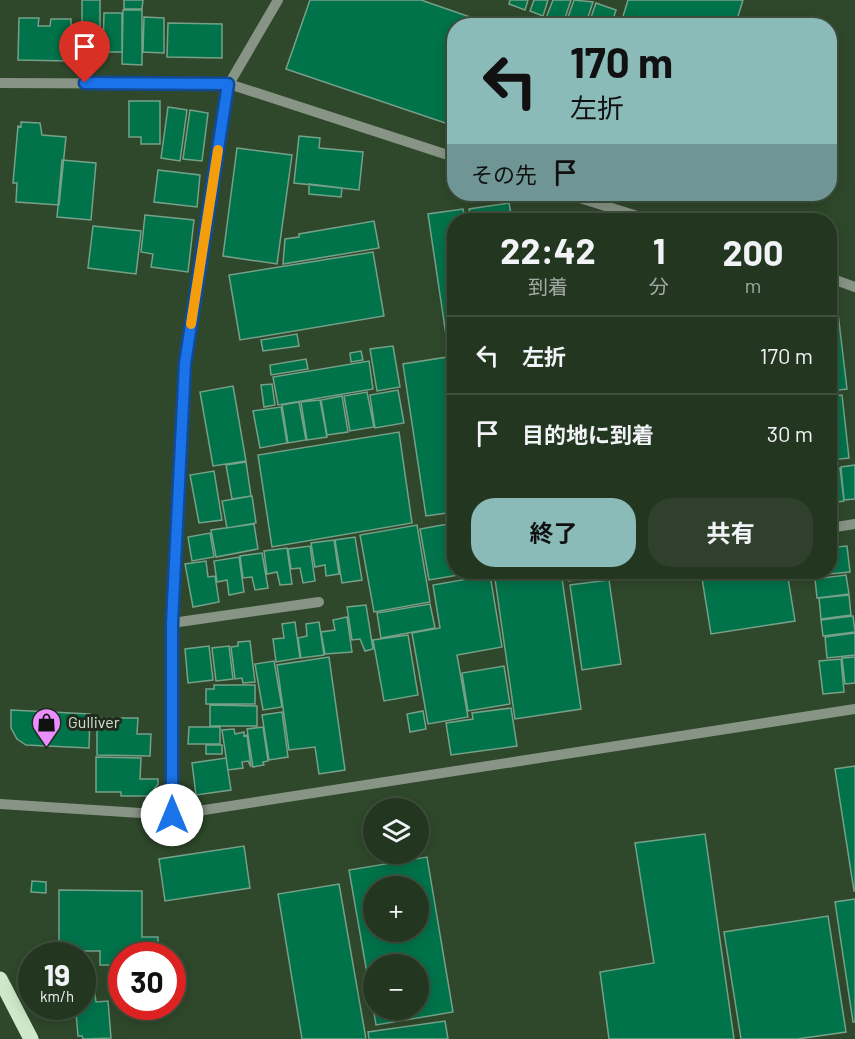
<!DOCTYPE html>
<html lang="ja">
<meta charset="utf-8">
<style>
body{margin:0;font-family:Barlow,"Noto Sans JP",sans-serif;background:#2f412d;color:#f1f3f6;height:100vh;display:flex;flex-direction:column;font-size:22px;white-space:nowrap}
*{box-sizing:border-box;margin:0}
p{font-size:20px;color:#a3aba5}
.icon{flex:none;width:33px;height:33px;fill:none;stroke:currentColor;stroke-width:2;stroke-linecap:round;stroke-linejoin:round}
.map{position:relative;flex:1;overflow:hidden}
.drawer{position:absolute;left:447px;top:213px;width:390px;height:366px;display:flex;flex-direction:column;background:#233620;border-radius:24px;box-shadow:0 3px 15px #0003,0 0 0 2px #40503e}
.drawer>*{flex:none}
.guide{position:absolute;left:447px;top:18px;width:390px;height:183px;border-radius:24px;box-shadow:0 3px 15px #0003,0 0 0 2px #40503e;background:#8bbbb9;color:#111;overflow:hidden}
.buttons{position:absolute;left:363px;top:798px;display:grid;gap:12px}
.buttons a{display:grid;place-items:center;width:66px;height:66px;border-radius:50%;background:#233620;box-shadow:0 3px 15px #0003,0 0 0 2px #40503e;font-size:30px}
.speed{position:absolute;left:18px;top:942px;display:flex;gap:12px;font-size:30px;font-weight:700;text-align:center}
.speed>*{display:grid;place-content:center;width:78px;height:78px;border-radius:50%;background:#233620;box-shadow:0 3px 15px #0003,0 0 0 2px #40503e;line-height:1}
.speed small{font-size:15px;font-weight:400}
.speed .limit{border:9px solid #d22;background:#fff;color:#111}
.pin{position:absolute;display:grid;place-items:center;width:51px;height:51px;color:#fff;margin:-62px -26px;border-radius:50% 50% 50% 0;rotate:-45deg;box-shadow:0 0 6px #0007}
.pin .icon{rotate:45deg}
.me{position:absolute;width:66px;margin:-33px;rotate:0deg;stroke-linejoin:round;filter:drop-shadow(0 0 4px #0008)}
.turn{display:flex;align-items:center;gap:21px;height:126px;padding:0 24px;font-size:27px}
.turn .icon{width:78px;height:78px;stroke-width:2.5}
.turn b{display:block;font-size:42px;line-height:51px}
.then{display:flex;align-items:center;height:57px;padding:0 24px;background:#0003;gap:12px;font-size:22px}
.eta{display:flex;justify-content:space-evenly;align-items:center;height:102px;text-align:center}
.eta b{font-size:36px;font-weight:700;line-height:42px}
.cta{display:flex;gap:12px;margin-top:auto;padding:12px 24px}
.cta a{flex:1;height:69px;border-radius:24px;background:#8bbbb9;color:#111;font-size:24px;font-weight:700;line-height:69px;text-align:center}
.cta a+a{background:#2f412d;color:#f1f3f6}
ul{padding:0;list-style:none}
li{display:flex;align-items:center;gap:18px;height:78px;padding:0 24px;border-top:2px solid #40503e}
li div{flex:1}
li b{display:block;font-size:22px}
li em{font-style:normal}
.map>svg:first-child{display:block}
.building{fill:#00734b;stroke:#76a189;stroke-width:1.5;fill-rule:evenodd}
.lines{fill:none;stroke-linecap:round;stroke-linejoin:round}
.minor{stroke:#889586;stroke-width:10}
.major{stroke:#cee8c9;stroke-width:15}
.route-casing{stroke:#114b97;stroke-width:15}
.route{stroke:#1a73e8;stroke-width:10}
.slow{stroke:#f59e0b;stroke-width:10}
.labels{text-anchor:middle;stroke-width:6;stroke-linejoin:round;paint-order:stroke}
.poi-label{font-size:16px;fill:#d2e1cf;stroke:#202b1d;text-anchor:start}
</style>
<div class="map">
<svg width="855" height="1039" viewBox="0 0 855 1039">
<rect width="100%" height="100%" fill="#2f482b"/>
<!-- building -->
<path class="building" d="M82,0H100V30H82Z
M124,0H143L142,9H124Z
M310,0H421L496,26H454V126L286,69Z
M510,0H528L525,10L509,4Z
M534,0H548L543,16L530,11Z
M553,0H571L563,24L546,18Z
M574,0L593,2L585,26H565Z
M628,0H743L735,26H620Z
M596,3L616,10L611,26H588Z
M123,10H142V65L122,64Z
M104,13H122V52H103Z
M144,17L164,18V53L143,52Z
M19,18H39L38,26H50L51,19H71L70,61L18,60Z
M168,23L222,24V58L167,57Z
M129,101H160V144H141V137H129Z
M168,107L187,110L180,161L161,158Z
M190,110L208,113L202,161L183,159Z
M21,122L40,123L42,135L66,137L59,205L16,202L17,183H13L18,126L21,127Z
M299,136L320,138L319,148L363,152L359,190L294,183Z
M237,148L292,155L277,264L223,256Z
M62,160L96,163L91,220L57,217Z
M158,170L200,175L197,207L154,202Z
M309,184L342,188L341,197L309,194Z
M509,203L512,220H471L469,209Z
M463,209L465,220H454V341L447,342L428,214Z
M145,215L194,220L188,272L151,267L153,254L141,252Z
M374,221L379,248L283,264L285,239L299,237V234Z
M93,226L141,231L136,274L88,268Z
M373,252L384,316L240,340L229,275Z
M838,313L847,389L830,391V314Z
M297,334L299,346L263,351L261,340Z
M393,346L400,387L377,391L370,349Z
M361,351L363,360L351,362L350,353Z
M454,356V512L426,516L403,364Z
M306,359L308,369L271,375L270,365Z
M369,361L373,389L278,405L273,377Z
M272,384L275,405L264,407L261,385Z
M233,386L246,461L213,466L200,392Z
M398,390L404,423L375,428L370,395Z
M367,392L374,427L350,431L344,396Z
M842,395L849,458L830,460V396Z
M342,396L348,432L327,435L321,400Z
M320,400L327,437L307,440L301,402Z
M299,402L306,440L288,443L282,405Z
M281,407L287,443L260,448L253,411Z
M399,432L412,523L272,547L258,455Z
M246,462L251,496L232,499L226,465Z
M855,465V499L844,500L841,467Z
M840,468L844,501L830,503V469Z
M214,471L222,520L199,523L190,475Z
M252,496L256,523L227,528L222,501Z
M454,523V572H476L429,580L420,529Z
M254,524L258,549L216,557L211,530Z
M417,525L430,602L374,612L360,535Z
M210,533L214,557L192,561L188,537Z
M355,537L362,580L342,583L335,540Z
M334,540L339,574L326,576L325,565L315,567L311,543Z
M830,540H836L837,547L847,546L850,572L807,576L806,572H830Z
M310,546L315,581L303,583L300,568L291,569L288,549Z
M287,548L292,584L280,585L277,572L267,574L264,551Z
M262,553L268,588L255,590L252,577L243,578L240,556Z
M239,557L244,592L229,595L227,580L217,582L214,561Z
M206,561L208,577L215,576L219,602L193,607L185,564Z
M494,572H561L581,709L515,719Z
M568,572H606L607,575L569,581Z
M701,572H787L795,621L711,634Z
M490,575L502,647L457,655L468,717L428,724L412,633L440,628L433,585Z
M846,575L849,594L817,598L815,579Z
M609,580L621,664L582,670L570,585Z
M849,595L851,615L821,619L819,598Z
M430,604L435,628L381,638L377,613Z
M366,605L373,649L365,651L360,639L352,640L347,607Z
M853,616L855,632L823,636L821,620Z
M347,617L352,652L325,654L321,632L335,630L333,620Z
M295,622L300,658L276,662L273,639L284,638L282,624Z
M319,622L324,655L301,658L298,638L307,636L306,624Z
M855,633V655L827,658L825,637Z
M408,635L418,695L384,701L373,640Z
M250,641L255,682L243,683L242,678L235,679L231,647L238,646V642Z
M209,646L213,680L188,683L185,649Z
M229,646L233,679L216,681L212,648Z
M329,657L345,770L319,774L315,747L289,750L277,665Z
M855,657V683L845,684L842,658Z
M841,659L844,692L823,694L819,661Z
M274,661L282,707L263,710L255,664Z
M504,666L510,704L468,711L462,673Z
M214,685H255V704H206V689H214Z
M210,705L257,706V726H210Z
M511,708L517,746L451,755L446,723L473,719L472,713Z
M11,710L90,714L89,748L26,745L17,739L11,728Z
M423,711L426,729L410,732L407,714Z
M282,712L288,757L269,760L262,715Z
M97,718H138L137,734H151L150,756L97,755Z
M189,727H220V744H188Z
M263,727L268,761L263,762L264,765L253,767L247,729Z
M234,729L235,734L244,732V736L247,735L251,767L248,761L242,762L243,768L228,770L222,730Z
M206,745H222V754H206Z
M96,757L141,758L140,779H158V784L149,796H121V792H96Z
M226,758L231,790L196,795L192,763Z
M855,766V891H854L835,769Z
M705,834L734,1039H609L600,972L654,963L635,843Z
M244,846L250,888L165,901L159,859Z
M427,857L453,1012L376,1025L349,870ZM374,886H418V932H374ZM374,964H418V1010H374Z
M32,881L46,882V893L31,892Z
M339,884L366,1039H302L278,894Z
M59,890L142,891V937H158V956H122V965H100V951H59Z
M855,899V1022H853L835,902Z
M828,916L846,1032L797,1039H741L724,932Z
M93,978L96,1002L108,1001L111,1038L83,1039L82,1036H78L76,1013L65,1014L64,1006H82V979Z
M445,1021L448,1039H369L368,1032Z"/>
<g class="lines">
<!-- minor -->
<path class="minor" d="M0,83L229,84L454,157
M567,194L650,220
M830,278L855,287
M830,528L855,524
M172,623L319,602
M0,804L172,815L855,709
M172,815V623L185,364L229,84L278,0"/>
<!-- major -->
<path class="major" d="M0,979L31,1039"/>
</g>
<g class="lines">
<defs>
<path id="route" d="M85,83L228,84L185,364L172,623V815"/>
</defs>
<!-- route casing -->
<use href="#route" class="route-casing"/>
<!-- route -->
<use href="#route" class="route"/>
<!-- slow -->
<path class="slow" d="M191,324L218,150"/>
</g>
<!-- icons -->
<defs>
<symbol id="shop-pin" viewBox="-11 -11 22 30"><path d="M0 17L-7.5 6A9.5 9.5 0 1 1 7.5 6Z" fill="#ea8dfd" stroke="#202b1d"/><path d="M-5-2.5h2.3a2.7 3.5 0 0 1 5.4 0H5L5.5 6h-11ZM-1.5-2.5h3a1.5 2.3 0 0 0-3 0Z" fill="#111"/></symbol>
</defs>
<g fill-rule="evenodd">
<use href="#shop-pin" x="30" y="706" width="33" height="45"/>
</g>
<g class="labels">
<!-- poi labels -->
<g class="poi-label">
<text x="68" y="728">Gulliver</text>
</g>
</g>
</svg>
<div class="buttons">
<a><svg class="icon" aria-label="layers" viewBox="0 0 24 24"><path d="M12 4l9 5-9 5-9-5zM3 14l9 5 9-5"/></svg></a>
<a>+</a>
<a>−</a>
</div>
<div class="speed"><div>19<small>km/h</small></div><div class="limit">30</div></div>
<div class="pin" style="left:85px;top:83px;background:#d93025"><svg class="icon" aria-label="arrive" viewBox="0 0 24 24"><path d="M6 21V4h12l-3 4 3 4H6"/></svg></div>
<svg class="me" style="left:172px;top:815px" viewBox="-20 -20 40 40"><circle r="19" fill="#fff"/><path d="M0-13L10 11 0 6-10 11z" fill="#1a73e8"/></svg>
<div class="guide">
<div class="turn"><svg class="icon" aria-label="left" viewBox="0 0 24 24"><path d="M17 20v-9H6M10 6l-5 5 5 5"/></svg><div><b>170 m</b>左折</div></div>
<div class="then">その先<svg class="icon" aria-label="arrive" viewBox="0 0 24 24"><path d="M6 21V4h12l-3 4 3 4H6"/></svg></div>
</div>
<section class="drawer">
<div class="eta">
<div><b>22:42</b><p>到着</p></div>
<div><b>1</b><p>分</p></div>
<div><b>200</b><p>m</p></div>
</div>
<ul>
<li><svg class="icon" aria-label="left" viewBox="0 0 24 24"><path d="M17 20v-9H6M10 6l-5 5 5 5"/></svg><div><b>左折</b></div><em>170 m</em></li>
<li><svg class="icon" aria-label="arrive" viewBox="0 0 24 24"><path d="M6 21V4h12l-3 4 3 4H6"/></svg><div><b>目的地に到着</b></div><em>30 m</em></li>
</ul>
<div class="cta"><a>終了</a><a>共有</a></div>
</section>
</div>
